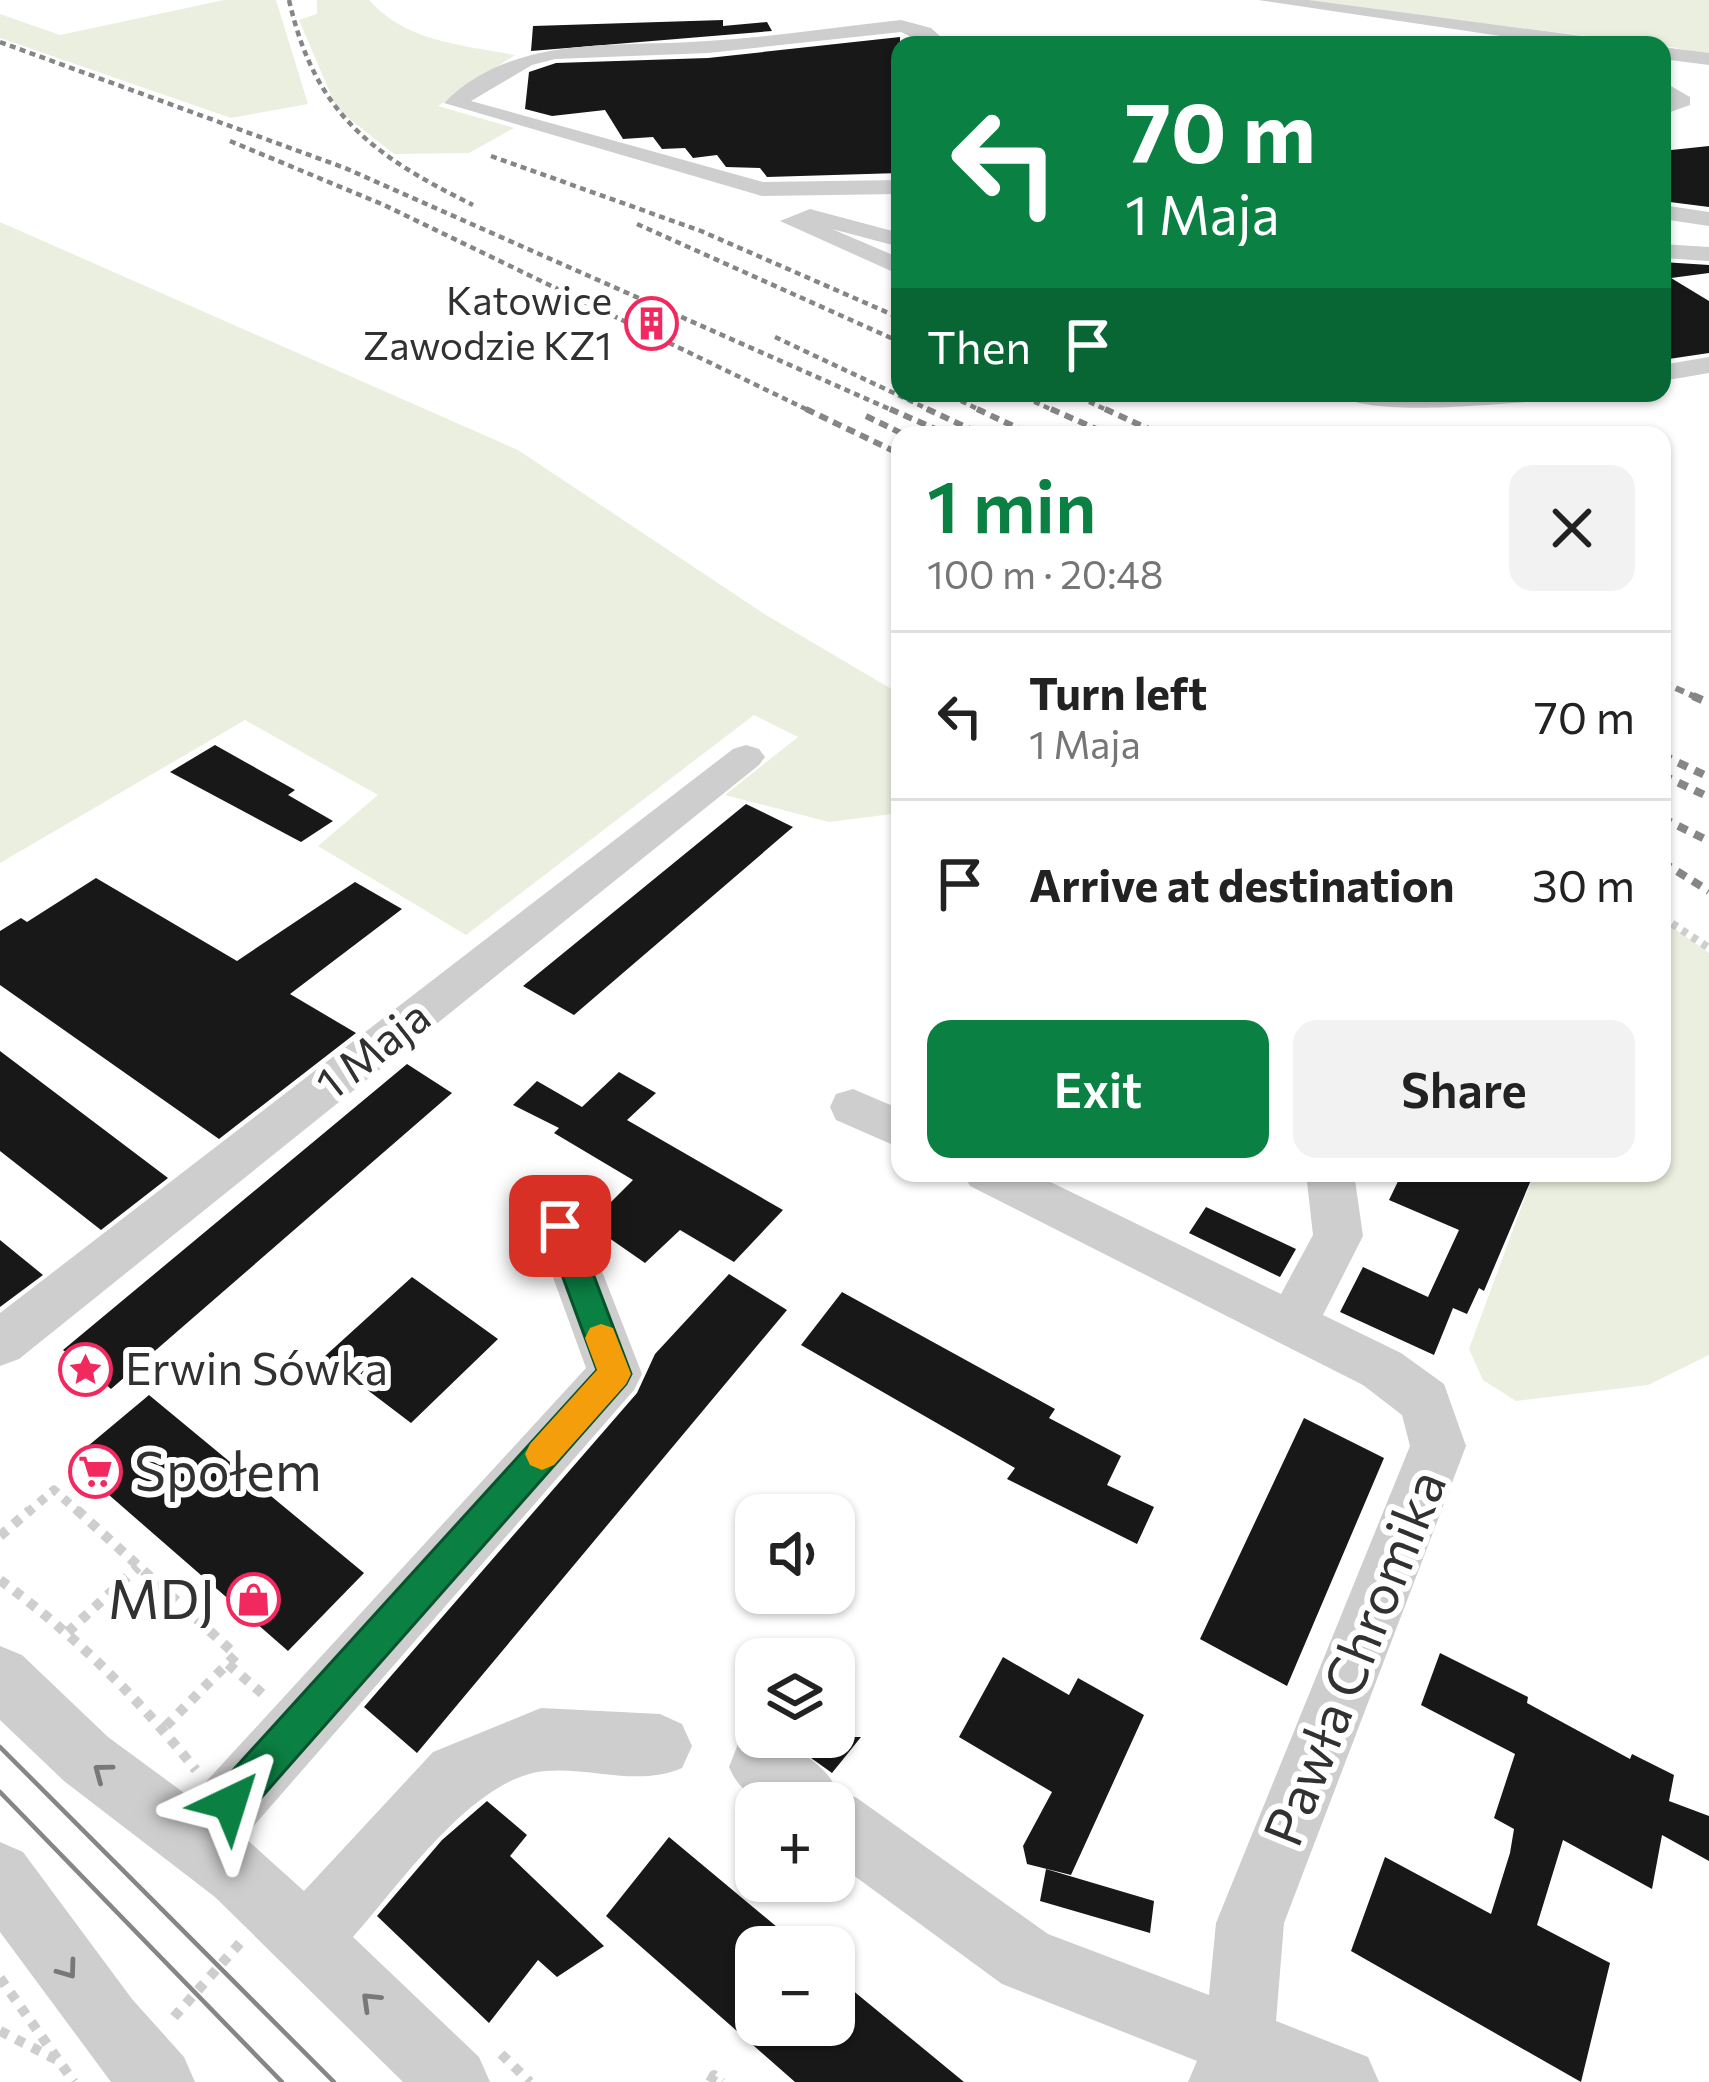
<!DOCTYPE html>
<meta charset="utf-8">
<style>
body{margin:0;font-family:Commissioner,sans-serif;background:#f2f2f2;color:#222;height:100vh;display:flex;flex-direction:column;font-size:45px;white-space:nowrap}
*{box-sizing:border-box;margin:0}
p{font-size:39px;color:#767676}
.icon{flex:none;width:66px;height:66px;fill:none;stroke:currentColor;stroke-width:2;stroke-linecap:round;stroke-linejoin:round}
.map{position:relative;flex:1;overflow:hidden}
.sheet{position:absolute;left:891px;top:426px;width:780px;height:756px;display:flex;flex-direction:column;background:#fff;border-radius:24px;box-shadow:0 3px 9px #0004}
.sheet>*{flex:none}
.top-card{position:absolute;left:891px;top:36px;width:780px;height:366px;border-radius:24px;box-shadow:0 3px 9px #0004;background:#0b8043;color:#fff;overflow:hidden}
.buttons{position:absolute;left:735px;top:1494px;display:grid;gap:24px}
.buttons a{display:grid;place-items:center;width:120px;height:120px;border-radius:24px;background:#fff;box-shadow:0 3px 9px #0004;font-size:60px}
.pin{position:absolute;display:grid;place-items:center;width:102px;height:102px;color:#fff;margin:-51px;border-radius:24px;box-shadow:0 6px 18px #0006}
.me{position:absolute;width:132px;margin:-66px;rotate:41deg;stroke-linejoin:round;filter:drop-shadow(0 0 9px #0008)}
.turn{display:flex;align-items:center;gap:42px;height:252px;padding:0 36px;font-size:54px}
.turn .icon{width:156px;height:156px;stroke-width:2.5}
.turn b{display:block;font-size:84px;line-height:102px}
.then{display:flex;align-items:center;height:114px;padding:0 36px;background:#0003;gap:24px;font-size:45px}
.round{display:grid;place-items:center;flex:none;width:126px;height:126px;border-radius:24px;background:#f2f2f2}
.summary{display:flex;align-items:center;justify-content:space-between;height:204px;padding:0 36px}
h1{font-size:72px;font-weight:600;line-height:90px;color:#0b8043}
.primary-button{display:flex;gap:24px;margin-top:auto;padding:24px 36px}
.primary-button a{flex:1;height:138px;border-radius:24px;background:#0b8043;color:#fff;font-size:48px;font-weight:600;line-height:138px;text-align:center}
.primary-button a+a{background:#f2f2f2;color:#222}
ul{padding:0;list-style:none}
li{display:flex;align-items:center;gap:36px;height:168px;padding:0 36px;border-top:3px solid #e0e0e0}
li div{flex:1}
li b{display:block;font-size:45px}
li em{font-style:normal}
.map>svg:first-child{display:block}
.green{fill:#ebefdf}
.building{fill:#181818}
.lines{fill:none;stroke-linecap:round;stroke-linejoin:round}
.path-far2{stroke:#cecece;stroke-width:8;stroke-dasharray:6 6;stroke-linecap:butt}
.path-far1{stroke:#cecece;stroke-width:9;stroke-dasharray:8 8;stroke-linecap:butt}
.path{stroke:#cecece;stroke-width:10;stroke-dasharray:9 9;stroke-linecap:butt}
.minor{fill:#cecece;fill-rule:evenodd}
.tram{stroke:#868686;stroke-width:4.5}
.rail-far2{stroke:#868686;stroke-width:4.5;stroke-dasharray:6 4.5;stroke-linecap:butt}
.rail-far1{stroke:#868686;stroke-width:6;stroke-dasharray:9 6;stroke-linecap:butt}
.rail{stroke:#868686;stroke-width:8;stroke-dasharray:10 8;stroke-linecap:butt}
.oneway{stroke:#787878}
.route{fill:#0b8043;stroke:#07532c;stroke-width:3}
.slow{fill:#f59e0b}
.labels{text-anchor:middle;stroke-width:12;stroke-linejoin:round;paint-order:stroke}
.far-poi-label{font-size:39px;fill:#313131;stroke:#fff;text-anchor:end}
.street-label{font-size:45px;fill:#313131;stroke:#fff}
.poi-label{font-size:45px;fill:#313131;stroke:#fff;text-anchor:start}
.near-poi-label{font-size:54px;fill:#313131;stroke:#fff;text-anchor:start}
.near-street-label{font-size:54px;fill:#313131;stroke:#fff}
</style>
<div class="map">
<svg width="1709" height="2082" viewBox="0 0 1709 2082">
<rect width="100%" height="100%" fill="#fff"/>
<!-- green -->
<path class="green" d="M224,0H276L308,104L231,118L0,38V14L60,35Z
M317,0H369C406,42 462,45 515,55L438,106L514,128L469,153L394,154L337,109L299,20L317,14Z
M1293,0H1709V55L1662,45Z
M0,222L518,450L766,615L900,694V813L829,822L725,795L798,737L754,715L466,935L318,846L378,795L245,720L0,863Z
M1662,920L1709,953V1355L1648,1385L1516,1401L1483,1380L1469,1349L1534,1173H1662Z"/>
<!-- building -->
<path class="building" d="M723,20V26L767,22L772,31L531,51L533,26Z
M900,37V173L767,177L760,168L726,167L717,155L693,158L685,148L662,149L653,137L623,139L605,110L552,116L525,109L529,72L556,63L708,58Z
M1709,146V207L1662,201V151Z
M1662,262L1709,265V273L1671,278L1709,301V353L1662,360Z
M215,745L295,790L288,795L333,821L301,842L170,772Z
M746,804L793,827L574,1015L523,986Z
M96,878L237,961L355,882L402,909L290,994L356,1033L219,1139L0,985V931L21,918L27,922Z
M0,1051L168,1178L101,1230L0,1151Z
M407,1064L452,1093L111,1389L63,1350Z
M619,1072L656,1093L627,1120L783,1210L734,1262L680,1230L645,1263L589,1224L633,1180L554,1133L559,1128L513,1105L537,1081L582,1107Z
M1402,1173H1534L1484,1291L1479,1288L1467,1314L1453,1308L1434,1355L1340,1312L1363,1267L1428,1297L1459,1230L1389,1200Z
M1206,1207L1296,1249L1280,1277L1189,1233Z
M0,1240L43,1275L0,1307Z
M729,1274L787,1310L417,1753L364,1707L637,1393L655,1354Z
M412,1277L498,1339L411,1423L324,1357Z
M842,1292L1055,1409L1049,1418L1121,1456L1107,1485L1154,1507L1137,1544L1007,1479L1015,1468L801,1345Z
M149,1395L364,1573L288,1651L70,1461Z
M1304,1418L1384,1458L1287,1686L1200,1639Z
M1440,1653L1528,1697L1527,1703L1630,1759L1632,1754L1674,1775L1669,1801L1709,1816V1861L1662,1835L1652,1889L1563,1840L1537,1925L1610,1963L1581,2082L1351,1951L1385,1857L1491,1914L1510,1853L1514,1829L1494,1818L1515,1754L1421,1705Z
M1003,1657L1069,1695L1078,1678L1144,1715L1071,1875L1027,1864L1023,1846L1052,1792L959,1737Z
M800,1737H861L832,1773L793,1745Z
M487,1801L527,1835L510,1856L604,1946L557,1977L538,1960L489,2023L377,1916L442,1840Z
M669,1837L801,1947H756V2025H834V1975L964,2082H795L606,1916Z
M1046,1869L1154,1901L1150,1933L1040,1901Z"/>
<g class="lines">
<!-- path-far2 -->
<path class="path-far2" d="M1662,917L1709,948"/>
<!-- path-far1 -->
<path class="path-far1" d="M27,1513L54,1490L80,1513"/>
<!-- path -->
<path class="path" d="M77,1510L236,1655L163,1729
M0,1536L30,1510
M0,1580C75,1635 138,1698 196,1770
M68,1632L138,1567
M228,1664L265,1696
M0,1978L74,2082
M174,2017L240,1943
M0,2031L57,2060
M501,2054L530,2082
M710,2082L714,2075L722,2082"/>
<!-- minor -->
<path class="minor" d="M1258,0H1308L1605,39L1615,45H1562Z
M901,20L931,28L950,45H928L901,32L708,53L555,59L532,65L471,101L763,182L900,180V194L762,196L444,103C514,33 616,48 707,41C772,37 837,27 901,20Z
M1004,36L1017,45H996Z
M1662,47L1709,53V65L1662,59Z
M1662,81L1690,97V105L1662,115V102L1667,100Z
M1662,205L1709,212V226L1662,219Z
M810,209L900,233V247L832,229L900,258V275L780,221Z
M1662,244L1709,247V261L1662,258Z
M1709,357V373L1662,381V365Z
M1338,393H1554L1540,401C1500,403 1363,419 1338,393Z
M746,745L759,749L765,757L759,765L19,1359L0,1366V1313L733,749Z
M853,1089L900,1109V1148L836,1120L830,1107L836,1094Z
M963,1173H1032L1281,1294L1313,1235L1306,1173H1354L1363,1236L1323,1315L1401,1353L1444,1384L1466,1446L1284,1923L1276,2021L1368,2057L1379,2082H1188L1197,2061L1002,1984L834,1861V1803C789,1803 749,1814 729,1767L738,1744C770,1731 823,1757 837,1790L857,1798L1048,1934L1209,1995L1216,1923L1410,1446L1402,1415L1363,1385L970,1186Z
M559,1205L577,1211L584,1225L642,1374L634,1390L244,1837L304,1891L433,1752L541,1708L660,1714L682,1724L692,1746L682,1768C638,1787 592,1767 545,1771C473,1777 399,1886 353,1937L479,2057L490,2082H403L215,1897L64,1781L0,1720V1646L22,1655L108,1737L191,1798L586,1368L534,1225L541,1211Z
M0,1842L23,1852L132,1999L184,2057L195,2082H111L0,1932Z"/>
<!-- tram -->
<path class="tram" d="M0,1747L334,2082
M0,1792L282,2082"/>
<!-- rail-far2 -->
<path class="rail-far2" d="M289,0C315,114 372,155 473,205
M0,42L345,168L896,412
M230,141L384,205L812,412
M491,156L701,231L900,318
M637,224L900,342
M775,337L934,412
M1015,393L1057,412
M1070,393L1111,412
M961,401L984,412"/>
<!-- rail-far1 -->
<path class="rail-far1" d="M806,409L900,454
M890,409L949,435
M927,409L983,435
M977,409L1026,432
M1051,409L1110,435
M1105,409L1162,435
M866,416L905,435
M1662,682L1700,699"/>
<!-- rail -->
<path class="rail" d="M1693,696L1709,703
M1662,755L1709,777
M1662,775L1709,797
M1662,818L1709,841
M1662,862L1709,891"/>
</g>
<!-- one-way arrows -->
<defs><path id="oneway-chevron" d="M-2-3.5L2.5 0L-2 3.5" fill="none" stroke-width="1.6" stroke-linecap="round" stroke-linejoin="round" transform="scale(3)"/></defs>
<g class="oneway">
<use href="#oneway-chevron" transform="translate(102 1772) rotate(-143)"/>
<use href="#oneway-chevron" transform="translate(68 1970) rotate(54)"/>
<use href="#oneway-chevron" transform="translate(370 2001) rotate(-136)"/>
</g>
<!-- route -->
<path class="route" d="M560,1213L575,1226L631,1374L626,1384L244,1817L230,1823L216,1817L211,1803L216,1789L597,1370L544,1226Z"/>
<!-- slow -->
<path class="slow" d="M601,1324L613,1328L631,1374L626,1384L554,1465L542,1470L530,1465L525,1454L530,1444L597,1370L585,1338L590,1328Z"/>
<!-- icons -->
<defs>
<symbol id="building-ring" viewBox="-11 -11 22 22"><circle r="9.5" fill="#fff" stroke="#f2295f" stroke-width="1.5"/><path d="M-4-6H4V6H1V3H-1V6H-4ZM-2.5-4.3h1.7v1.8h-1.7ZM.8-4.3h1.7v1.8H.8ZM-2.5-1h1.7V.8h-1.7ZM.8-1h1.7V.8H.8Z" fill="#f2295f"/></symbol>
<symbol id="sight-ring" viewBox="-11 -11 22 22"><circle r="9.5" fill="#fff" stroke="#f2295f" stroke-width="1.5"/><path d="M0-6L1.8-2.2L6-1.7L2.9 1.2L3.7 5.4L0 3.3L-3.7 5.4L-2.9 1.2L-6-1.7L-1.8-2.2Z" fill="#f2295f"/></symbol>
<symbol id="supermarket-ring" viewBox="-11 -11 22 22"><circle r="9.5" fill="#fff" stroke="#f2295f" stroke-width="1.5"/><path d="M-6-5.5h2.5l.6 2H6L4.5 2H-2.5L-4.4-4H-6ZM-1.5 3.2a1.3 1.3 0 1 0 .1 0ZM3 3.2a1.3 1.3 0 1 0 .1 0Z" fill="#f2295f"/></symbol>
<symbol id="shop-ring" viewBox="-11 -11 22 22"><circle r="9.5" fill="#fff" stroke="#f2295f" stroke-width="1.5"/><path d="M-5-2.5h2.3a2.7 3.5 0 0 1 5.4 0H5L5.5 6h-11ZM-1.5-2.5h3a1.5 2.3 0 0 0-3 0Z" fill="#f2295f"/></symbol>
</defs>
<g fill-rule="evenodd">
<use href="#building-ring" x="622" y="294" width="59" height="59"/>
<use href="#sight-ring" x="56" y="1340" width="59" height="59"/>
<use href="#supermarket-ring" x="66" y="1442" width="59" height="59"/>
<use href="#shop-ring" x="224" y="1570" width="59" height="59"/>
</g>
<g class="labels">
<!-- far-poi labels -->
<g class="far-poi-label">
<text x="612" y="315">Katowice<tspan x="612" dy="45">Zawodzie KZ1</tspan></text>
</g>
<!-- street labels -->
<g class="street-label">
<text transform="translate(373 1050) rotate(-38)" y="16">1 Maja</text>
</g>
<!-- poi labels -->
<g class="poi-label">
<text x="125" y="1385">Erwin Sówka</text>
</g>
<!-- near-poi labels -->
<g class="near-poi-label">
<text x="134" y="1491">Społem</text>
<text x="215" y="1619" text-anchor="end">MDJ</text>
</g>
<!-- near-street labels -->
<g class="near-street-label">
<text transform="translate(1355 1658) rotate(-68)" y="19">Pawła Chromika</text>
</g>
</g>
</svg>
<div class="buttons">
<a><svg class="icon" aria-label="sound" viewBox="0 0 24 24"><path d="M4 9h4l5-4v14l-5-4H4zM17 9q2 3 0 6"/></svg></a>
<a><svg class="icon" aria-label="layers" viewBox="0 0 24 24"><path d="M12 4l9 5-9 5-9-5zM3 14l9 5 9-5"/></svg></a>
<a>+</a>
<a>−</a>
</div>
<div class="pin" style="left:560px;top:1226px;background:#d93025"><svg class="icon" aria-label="arrive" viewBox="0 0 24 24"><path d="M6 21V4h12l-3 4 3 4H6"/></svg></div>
<svg class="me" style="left:230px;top:1803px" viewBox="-20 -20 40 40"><path d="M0-17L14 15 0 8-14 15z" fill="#0b8043" stroke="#fff" stroke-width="4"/></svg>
<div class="top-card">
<div class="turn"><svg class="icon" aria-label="left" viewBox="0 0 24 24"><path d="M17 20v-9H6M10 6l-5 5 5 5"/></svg><div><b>70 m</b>1 Maja</div></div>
<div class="then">Then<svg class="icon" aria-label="arrive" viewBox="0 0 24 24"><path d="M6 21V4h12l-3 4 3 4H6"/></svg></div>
</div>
<section class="sheet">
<div class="summary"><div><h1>1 min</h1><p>100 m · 20:48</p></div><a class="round"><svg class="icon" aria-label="close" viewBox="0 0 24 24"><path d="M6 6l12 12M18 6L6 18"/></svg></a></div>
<ul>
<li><svg class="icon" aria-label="left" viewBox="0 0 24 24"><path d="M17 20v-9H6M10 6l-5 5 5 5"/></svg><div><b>Turn left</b><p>1 Maja</p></div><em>70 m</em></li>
<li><svg class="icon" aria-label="arrive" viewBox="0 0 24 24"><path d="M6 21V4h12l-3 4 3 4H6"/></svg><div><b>Arrive at destination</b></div><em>30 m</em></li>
</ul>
<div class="primary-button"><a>Exit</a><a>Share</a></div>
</section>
</div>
